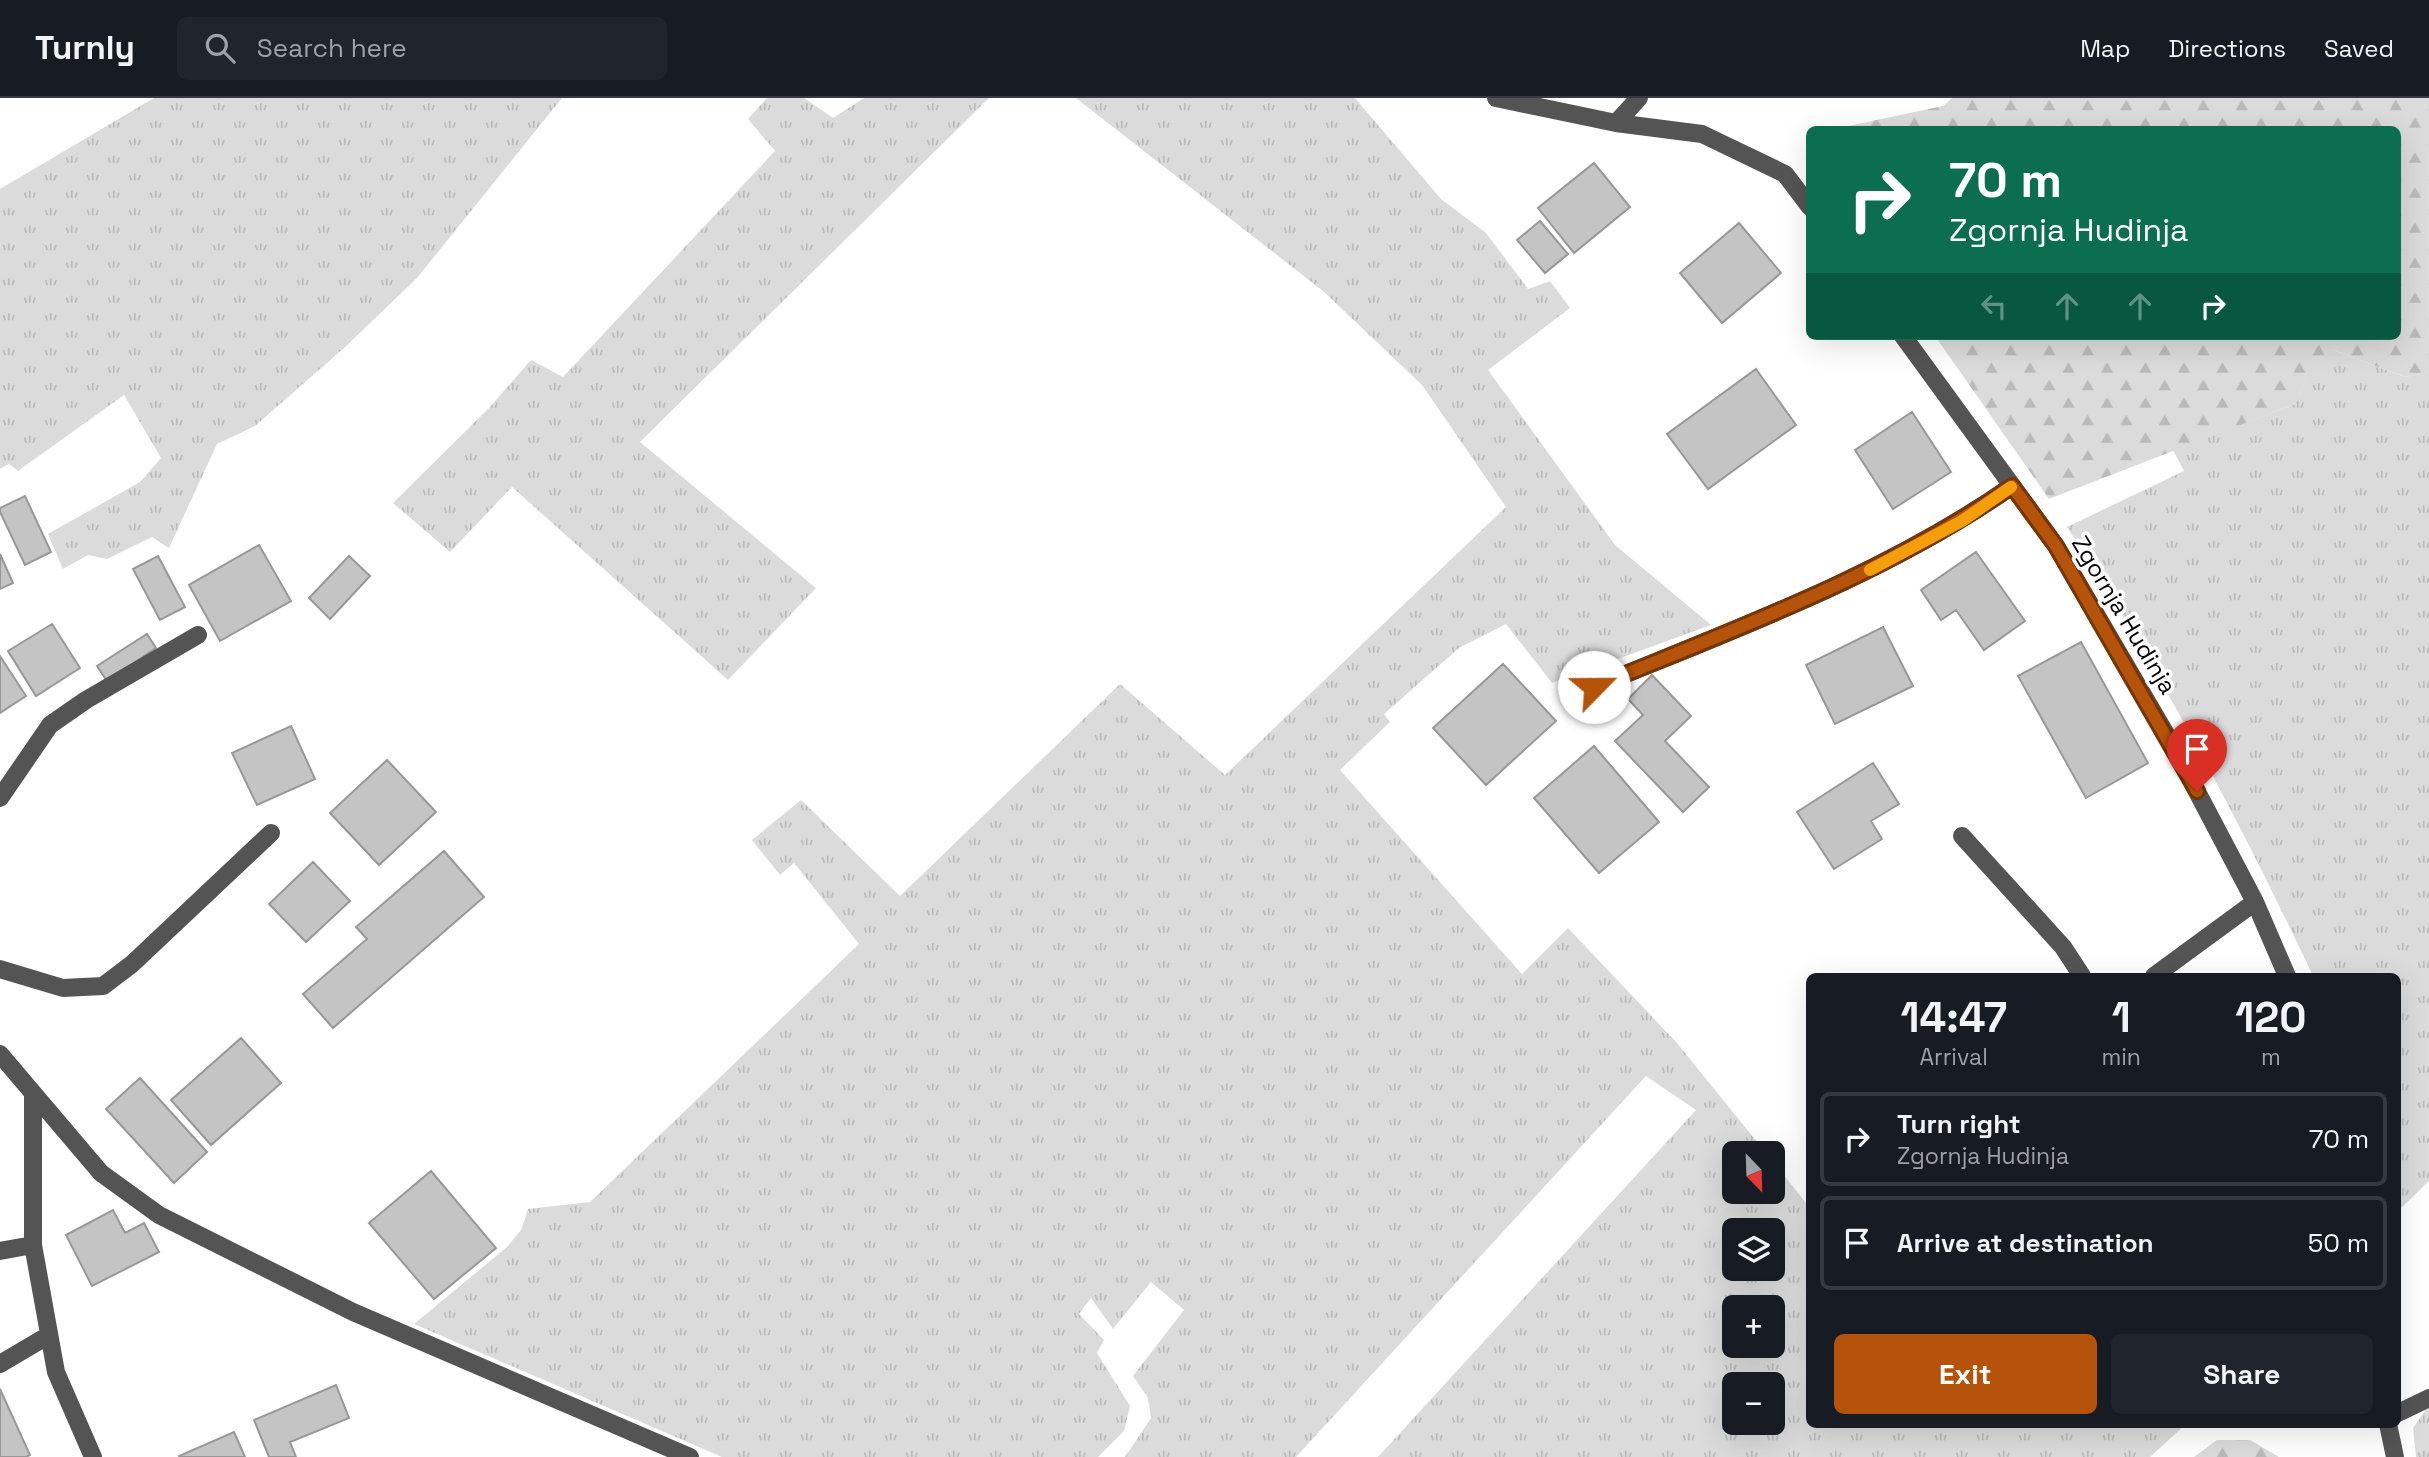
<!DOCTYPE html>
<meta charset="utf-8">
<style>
body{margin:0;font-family:"Space Grotesk",sans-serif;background:#20242c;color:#f1f3f6;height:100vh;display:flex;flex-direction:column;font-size:26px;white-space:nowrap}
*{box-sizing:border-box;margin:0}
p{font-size:23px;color:#9ea1a6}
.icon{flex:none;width:38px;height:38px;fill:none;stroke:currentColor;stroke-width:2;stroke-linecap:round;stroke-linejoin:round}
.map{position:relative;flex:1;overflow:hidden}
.details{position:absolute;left:1806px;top:875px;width:595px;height:455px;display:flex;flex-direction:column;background:#171b24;border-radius:10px;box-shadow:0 7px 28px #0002}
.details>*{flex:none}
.hud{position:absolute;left:1806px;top:28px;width:595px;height:214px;border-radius:10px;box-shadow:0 7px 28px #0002;background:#0b6e4f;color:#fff;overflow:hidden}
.needle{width:46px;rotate:157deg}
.fabs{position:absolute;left:1722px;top:1043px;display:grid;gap:14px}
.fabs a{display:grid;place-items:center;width:63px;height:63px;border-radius:10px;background:#171b24;box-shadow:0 7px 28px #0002;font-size:35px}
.pin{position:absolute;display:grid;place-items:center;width:60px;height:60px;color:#fff;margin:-72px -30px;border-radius:50% 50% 50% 0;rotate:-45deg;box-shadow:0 0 7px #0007}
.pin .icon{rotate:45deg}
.me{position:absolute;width:77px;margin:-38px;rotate:67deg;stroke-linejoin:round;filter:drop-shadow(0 0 5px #0008)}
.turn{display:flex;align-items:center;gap:24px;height:147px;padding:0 28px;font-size:32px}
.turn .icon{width:91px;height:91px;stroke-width:2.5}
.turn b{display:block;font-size:49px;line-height:60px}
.lanes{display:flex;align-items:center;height:66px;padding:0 28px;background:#0003;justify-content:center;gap:35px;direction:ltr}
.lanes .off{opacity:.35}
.eta{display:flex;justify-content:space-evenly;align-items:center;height:119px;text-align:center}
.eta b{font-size:42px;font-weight:700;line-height:49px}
.button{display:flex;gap:14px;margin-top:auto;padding:14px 28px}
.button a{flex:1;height:80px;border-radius:10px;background:#b45309;color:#fff;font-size:28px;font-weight:700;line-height:80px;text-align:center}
.button a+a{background:#20242c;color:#f1f3f6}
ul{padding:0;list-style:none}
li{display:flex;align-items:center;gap:21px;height:94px;margin:0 14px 10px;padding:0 14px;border:4px solid #363941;border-radius:10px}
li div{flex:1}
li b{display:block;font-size:26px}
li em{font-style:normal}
header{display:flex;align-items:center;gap:42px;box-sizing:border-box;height:98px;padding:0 35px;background:#171b24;border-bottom:2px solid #363941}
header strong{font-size:33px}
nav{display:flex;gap:38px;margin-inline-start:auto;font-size:24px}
.search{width:490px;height:63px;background:#20242c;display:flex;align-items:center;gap:18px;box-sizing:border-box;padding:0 24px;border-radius:10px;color:#9ea1a6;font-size:26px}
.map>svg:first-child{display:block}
.grass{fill:url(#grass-tufts);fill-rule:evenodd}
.forest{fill:url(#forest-firs)}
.building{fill:#c4c4c4;stroke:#989898;stroke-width:2}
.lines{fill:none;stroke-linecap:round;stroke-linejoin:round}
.minor{stroke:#545454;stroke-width:18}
.route-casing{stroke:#753606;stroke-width:18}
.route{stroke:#b45309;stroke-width:12}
.slow{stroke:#f59e0b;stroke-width:12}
.labels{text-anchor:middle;stroke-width:7;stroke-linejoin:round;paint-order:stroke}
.street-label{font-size:24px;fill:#000;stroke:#fff}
</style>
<header>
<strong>Turnly</strong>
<div class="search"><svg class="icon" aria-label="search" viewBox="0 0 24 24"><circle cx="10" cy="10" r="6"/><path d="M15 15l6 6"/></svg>Search here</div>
<nav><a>Map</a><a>Directions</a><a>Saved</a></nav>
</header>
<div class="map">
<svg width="2429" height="1359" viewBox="0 0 2429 1359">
<defs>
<pattern id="grass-tufts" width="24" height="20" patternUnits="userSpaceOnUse" patternTransform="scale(1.75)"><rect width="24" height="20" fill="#dbdbdb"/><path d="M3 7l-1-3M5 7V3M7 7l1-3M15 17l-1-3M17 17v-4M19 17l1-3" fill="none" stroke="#bababa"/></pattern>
<pattern id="forest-firs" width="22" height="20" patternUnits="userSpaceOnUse" patternTransform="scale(1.75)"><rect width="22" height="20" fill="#dbdbdb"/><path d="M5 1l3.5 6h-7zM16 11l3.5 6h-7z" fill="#bababa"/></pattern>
</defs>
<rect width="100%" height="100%" fill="#fff"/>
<!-- grass -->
<path class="grass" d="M154,0H562L417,180L344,250L255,328L217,346L169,450L152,439L107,461L88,457L63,471L48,436L140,384L161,360L124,297L18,373L9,366L0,371V91Z
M767,0H804L833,20L864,0H989L640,344L816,490L728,582L512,389L450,454L393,405L489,310L531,262L563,279L775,53L748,21Z
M1076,0H1355L1441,101L1486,135L1528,191L1550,183L1570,210L1488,272L1615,447L1711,527L1552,585L1506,526L1459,550L1384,616L1390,624L1340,672L1522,876L1568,830L1677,945L1766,1055H1734V1094H1773V1063L1809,1109L1810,1326L2185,1327L2150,1359H1378L1696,1012L1646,978L1296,1359H1125L1151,1320L1148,1300L1133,1278L1184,1212L1151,1184L1113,1231L1091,1200L1079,1216L1104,1242L1097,1255L1130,1308L1124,1333L1098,1359H722L414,1226L507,1149L521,1132L528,1111L590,1104L859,846L794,765L780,777L752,742L801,702L900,798L1120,586L1225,677L1506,409L1422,287L1323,193ZM1734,1132H1773V1171H1734ZM1734,1209H1773V1248H1734ZM1734,1286H1773V1325H1734Z
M2333,252L2405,279L2429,274V1083L2398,1113V878H2313C2240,724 2160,572 2067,429L2184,373L2173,352L2297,305L2311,263Z
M2429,1307V1359H2416L2413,1330Z"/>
<!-- forest -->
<path class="forest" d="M1952,0H2429V274L2405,279L2333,252L2311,264L2297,305L2049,401L1935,238H2398V32L1834,31L1943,8Z
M2217,1342H2250L2279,1359H2194Z"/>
<!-- building -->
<path class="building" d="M1594,65L1630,109L1574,155L1538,110Z
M1540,123L1568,156L1545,175L1517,142Z
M1739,125L1781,175L1722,225L1680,175Z
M1756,271L1796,327L1708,391L1667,336Z
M1912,314L1951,374L1893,411L1855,352Z
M25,398L51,454L25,467L0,414V410Z
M259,447L291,503L220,543L189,487Z
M1976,454L2025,523L1984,552L1956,512L1941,522L1921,492Z
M0,456L13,485L0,491Z
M158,458L185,509L160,522L133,471Z
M349,458L370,478L330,521L309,500Z
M52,526L80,570L36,598L8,553Z
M1883,529L1913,588L1835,626L1806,567Z
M147,536L156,550L107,583L97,568Z
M2081,544L2148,665L2086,700L2018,578Z
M0,558L26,598L0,615Z
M1503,566L1556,623L1486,687L1433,630Z
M1652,577L1691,618L1665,643L1709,689L1683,714L1615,643L1643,617L1628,601Z
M291,628L315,681L257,707L232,655Z
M1594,648L1659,724L1599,775L1534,700Z
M387,662L436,714L379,767L330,715Z
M1873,665L1899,706L1871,723L1882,741L1834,771L1797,714Z
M444,753L484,799L333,930L303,896L367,841L356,829Z
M313,764L350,803L306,844L269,806Z
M241,940L281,985L211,1047L171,1002Z
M140,980L207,1054L174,1085L106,1011Z
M431,1073L496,1150L434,1201L369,1125Z
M113,1112L125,1135L144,1125L159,1154L92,1188L66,1137Z
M336,1287L349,1320L290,1344L296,1359H269L254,1322Z
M0,1291L30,1357L26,1359H0Z
M234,1334L245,1359H180L179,1358Z"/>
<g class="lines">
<!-- minor -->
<path class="minor" d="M1496,0L1616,25L1702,36L1785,76L1810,109
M1616,25L1639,0
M1903,238L2056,448L2173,648L2255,804L2287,878
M1594,589C1738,530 1884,477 2012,388
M0,700L50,627L86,602L198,537
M1962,738L2063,849L2082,878
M0,871L63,890L103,888L132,866L271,735
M2154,878L2255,804
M0,956L101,1075L159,1117L353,1214L690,1359
M33,997V1147L56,1274L93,1359
M0,1153L33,1147
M0,1266L49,1237
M2398,1315L2429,1300
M2388,1326L2395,1359"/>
</g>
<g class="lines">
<defs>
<path id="route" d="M1594,589C1737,530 1885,477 2012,388L2056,448L2197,693"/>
</defs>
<!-- route casing -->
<use href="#route" class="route-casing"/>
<!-- route -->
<use href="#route" class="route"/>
<!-- slow -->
<path class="slow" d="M1870,472L1962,423L2011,389"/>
</g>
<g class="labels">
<!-- street labels -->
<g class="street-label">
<text transform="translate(2124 517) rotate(59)" y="8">Zgornja Hudinja</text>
</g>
</g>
</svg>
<div class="fabs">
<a><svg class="needle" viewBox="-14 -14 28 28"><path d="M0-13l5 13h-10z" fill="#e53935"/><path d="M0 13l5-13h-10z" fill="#9ea1a6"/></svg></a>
<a><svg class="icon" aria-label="layers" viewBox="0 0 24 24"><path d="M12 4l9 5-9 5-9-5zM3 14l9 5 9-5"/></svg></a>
<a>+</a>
<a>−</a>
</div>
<div class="pin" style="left:2197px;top:693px;background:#d93025"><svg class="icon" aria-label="arrive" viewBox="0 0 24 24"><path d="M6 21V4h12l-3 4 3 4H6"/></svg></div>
<svg class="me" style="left:1594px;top:589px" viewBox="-20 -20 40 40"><circle r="19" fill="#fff"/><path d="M0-13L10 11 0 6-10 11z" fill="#b45309"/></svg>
<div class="hud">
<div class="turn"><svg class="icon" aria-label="right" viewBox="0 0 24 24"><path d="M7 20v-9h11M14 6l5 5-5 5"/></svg><div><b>70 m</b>Zgornja Hudinja</div></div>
<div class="lanes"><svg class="icon off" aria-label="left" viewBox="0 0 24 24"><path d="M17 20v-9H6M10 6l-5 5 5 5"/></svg><svg class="icon off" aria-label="ahead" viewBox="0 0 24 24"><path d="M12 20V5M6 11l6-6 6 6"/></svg><svg class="icon off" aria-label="ahead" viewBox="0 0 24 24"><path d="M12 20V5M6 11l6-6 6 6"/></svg><svg class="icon" aria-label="right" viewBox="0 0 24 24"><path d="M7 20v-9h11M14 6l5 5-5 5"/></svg></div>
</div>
<section class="details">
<div class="eta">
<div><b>14:47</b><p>Arrival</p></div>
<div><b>1</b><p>min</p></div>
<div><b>120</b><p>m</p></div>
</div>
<ul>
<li><svg class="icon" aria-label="right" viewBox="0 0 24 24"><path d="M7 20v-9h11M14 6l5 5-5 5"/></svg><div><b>Turn right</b><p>Zgornja Hudinja</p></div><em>70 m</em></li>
<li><svg class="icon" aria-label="arrive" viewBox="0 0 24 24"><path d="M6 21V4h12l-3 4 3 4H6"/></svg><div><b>Arrive at destination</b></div><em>50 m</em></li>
</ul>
<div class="button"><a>Exit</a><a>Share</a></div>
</section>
</div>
